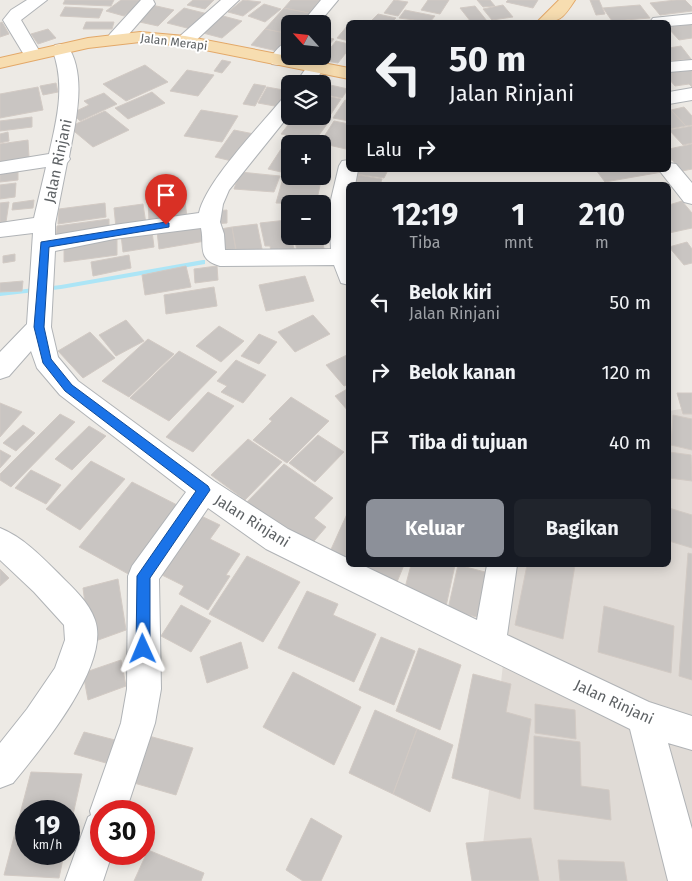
<!DOCTYPE html>
<html lang="id">
<meta charset="utf-8">
<style>
body{margin:0;font-family:"Fira Sans",sans-serif;background:#20242c;color:#f1f3f6;height:100vh;display:flex;flex-direction:column;font-size:19px;white-space:nowrap}
*{box-sizing:border-box;margin:0}
p{font-size:16px;color:#9ea1a6}
.icon{flex:none;width:28px;height:28px;fill:none;stroke:currentColor;stroke-width:2;stroke-linecap:round;stroke-linejoin:round}
.map{position:relative;flex:1;overflow:hidden}
.side{position:absolute;left:346px;top:182px;width:325px;height:385px;display:flex;flex-direction:column;background:#171b24;border-radius:8px;box-shadow:0 2px 12px #0003}
.side>*{flex:none}
.hud{position:absolute;left:346px;top:20px;width:325px;height:152px;border-radius:8px;box-shadow:0 2px 12px #0003;background:#171b24;color:#f1f3f6;overflow:hidden}
.needle{width:32px;rotate:297deg}
.fabs{position:absolute;left:281px;top:15px;display:grid;gap:10px}
.fabs a{display:grid;place-items:center;width:50px;height:50px;border-radius:8px;background:#171b24;box-shadow:0 2px 12px #0003;font-size:25px}
.speed{position:absolute;left:15px;top:800px;display:flex;gap:10px;font-size:25px;font-weight:700;text-align:center}
.speed>*{display:grid;place-content:center;width:65px;height:65px;border-radius:50%;background:#171b24;box-shadow:0 2px 12px #0003;line-height:1}
.speed small{font-size:12px;font-weight:400}
.speed .limit{border:8px solid #d22;background:#fff;color:#111}
.pin{position:absolute;display:grid;place-items:center;width:42px;height:42px;color:#fff;margin:-51px -21px;border-radius:50% 50% 50% 0;rotate:-45deg;box-shadow:0 0 5px #0007}
.pin .icon{rotate:45deg}
.me{position:absolute;width:55px;margin:-28px;rotate:359deg;stroke-linejoin:round;filter:drop-shadow(0 0 4px #0008)}
.turn{display:flex;align-items:center;gap:18px;height:105px;padding:0 20px;font-size:22px}
.turn .icon{width:65px;height:65px;stroke-width:2.5}
.turn b{display:block;font-size:35px;line-height:42px}
.then{display:flex;align-items:center;height:48px;padding:0 20px;background:#0003;gap:10px;font-size:19px}
.eta{display:flex;justify-content:space-evenly;align-items:center;height:85px;text-align:center}
.eta b{font-size:30px;font-weight:700;line-height:35px}
.action{display:flex;gap:10px;margin-top:auto;padding:10px 20px}
.action a{flex:1;height:58px;border-radius:8px;background:#8c9099;color:#fff;font-size:20px;font-weight:700;line-height:58px;text-align:center}
.action a+a{background:#20242c;color:#f1f3f6}
ul{padding:0;list-style:none}
li{display:flex;align-items:center;gap:15px;height:70px;padding:0 20px}
li div{flex:1}
li b{display:block;font-size:19px}
li em{font-style:normal}
.map>svg:first-child{display:block}
.education{fill:#e0dbd6}
.lines{fill:none;stroke-linecap:round;stroke-linejoin:round}
.stream{fill:#ace5f6;fill-rule:evenodd}
.building{fill:#c9c5c2;stroke:#d2cac4}
.minor-casing{stroke:#b0b3b6;stroke-width:2}
.major-casing{stroke:#e3a868;stroke-width:2}
.minor{fill:#fff;fill-rule:evenodd}
.major{fill:#f7ddb0;fill-rule:evenodd}
.route{fill:#1a73e8;stroke:#114b97}
.labels{text-anchor:middle;stroke-width:4;stroke-linejoin:round;paint-order:stroke}
.far-street-label{font-size:12px;fill:#5d6164;stroke:#fff}
.street-label{font-size:15px;fill:#5d6164;stroke:#fff}
</style>
<div class="map">
<svg width="692" height="881" viewBox="0 0 692 881">
<rect width="100%" height="100%" fill="#edeae5"/>
<!-- education -->
<path class="education" d="M692,407V881H479L514,565H669V411Z"/>
<g class="lines">
<!-- stream -->
<path class="stream" d="M203,260H205V264L61,289L0,296V292L61,285Z"/>
</g>
<!-- building -->
<path class="building" d="M65,0H114L111,6L63,4Z
M121,0H142L144,1L124,16L106,11Z
M193,0H214L205,9L187,5Z
M243,0L261,2L243,16L228,12Z
M291,0H320L309,13L284,8Z
M394,0L408,2L398,16L384,13Z
M428,0H449L440,14L421,10Z
M477,0H490L495,6L483,7Z
M508,0H538L533,8L506,2Z
M590,0H599L605,14L596,15Z
M676,0H685L692,7V11L660,15L650,3Z
M264,4L281,9L265,22L248,16Z
M152,5L174,10L158,26L135,21Z
M503,5L513,17L492,20L483,9Z
M640,5L650,18L612,21L603,8Z
M475,6L487,21L471,22L460,8Z
M65,7L103,9L99,18L60,16Z
M184,8L208,14L191,29L167,23Z
M284,8L309,13L300,24H290V34L265,29Z
M405,10L435,16L430,22L399,18Z
M378,14L396,18L392,22H370Z
M223,16L242,21L222,38L203,33Z
M2,22L9,34L0,37V23Z
M86,22H114L112,29H83Z
M692,24V38L679,40L669,29V27Z
M348,25L349,41L337,38Z
M48,29L56,38L38,44L31,34Z
M265,29L290,34V35L277,51L251,45Z
M322,36L334,39L322,53Z
M336,41L349,44V49L338,63L321,60Z
M681,46L691,59L669,61V48Z
M222,60L231,62L222,73L214,71Z
M145,65L168,82L126,101L103,84Z
M692,65V87L689,84L675,86L669,79V69Z
M187,70L214,75L198,96L170,91Z
M317,82L348,89L342,98L322,94V84H316Z
M56,83L58,92L43,95L40,86Z
M254,84L266,86L255,106L243,104Z
M38,87L43,110L0,118V94Z
M267,87L289,91L280,107L258,103Z
M152,92L165,103L128,119L115,108Z
M104,93L117,104L80,121L72,113L89,105L84,101Z
M322,95L341,99L329,117L322,115Z
M345,100L349,101V121L333,118Z
M684,107L692,116V125L686,126L671,110Z
M201,110L238,116L222,142L184,136Z
M669,110H671L686,126L669,129Z
M105,111L129,130L93,147L69,127Z
M295,116H316L330,120L314,142L281,134Z
M32,117V127L0,131V121Z
M334,121L349,124V144L346,149L320,143Z
M692,126V143L683,145L669,130Z
M234,130L254,134L236,162L215,157Z
M8,132L9,141L0,143V134Z
M28,140L29,157L0,162V144Z
M285,143L290,145V174L268,169Z
M692,144V169L682,171L672,160H669V149Z
M357,170H388L384,178L356,174Z
M596,170H660L662,172L605,182Z
M18,171V180L0,182V174Z
M240,172L280,176L274,192L234,189Z
M352,174L382,179L380,185L348,186Z
M283,178L321,181L316,204L276,203Z
M16,183L15,197L0,199V185Z
M184,193L187,217L149,222L148,198Z
M34,200L33,208L12,210L13,203Z
M682,201L692,213V228L669,233V205Z
M9,202L6,222H0V203Z
M105,203L106,217L58,224L59,209Z
M143,204L146,224L116,228L114,208Z
M227,210V223L213,224L214,211Z
M109,219V232L56,239L57,226Z
M287,220L294,249L271,252L270,246H265L260,223Z
M207,223L211,240L159,249L157,231Z
M257,224L262,249L236,252L232,227Z
M232,227L236,249L218,251L215,230Z
M152,231L154,247L123,252L121,235Z
M294,236H322L324,249L297,251Z
M117,237V255L64,262V244Z
M687,242L692,249V263L684,265L669,247Z
M15,254V261L3,263V256Z
M129,255L131,268L93,276L91,262Z
M186,266L191,287L145,295L142,275Z
M217,266L218,280L195,283L194,269Z
M305,276L314,301L266,311L259,285Z
M23,281L22,291L0,292V283Z
M214,287L217,306L166,314L164,295Z
M313,315L330,334L295,352L278,332Z
M126,320L144,341L116,356L99,335Z
M219,326L244,341L221,362L196,346Z
M90,332L115,358L83,378L58,351Z
M259,334L277,342L259,364L241,356Z
M148,339L174,354L129,397L102,381Z
M179,351L217,372L169,421L130,398Z
M349,354V384L344,386L326,365Z
M236,360L266,375L243,403L221,392L227,386L217,381Z
M349,388V412L335,396Z
M208,392L234,406L193,452L166,437Z
M677,393H692V414H683Z
M291,397L329,421L287,463L253,440L272,421L269,419Z
M0,403L22,412L0,437Z
M60,414L75,422L11,487L0,480V474Z
M673,415L692,419V450L671,445Z
M23,425L35,433L16,451L3,443Z
M89,426L106,436L72,470L55,459Z
M318,435L344,452L315,482L289,463Z
M248,439L282,462L245,500L211,475Z
M0,450L11,456L0,468Z
M669,452L691,455L692,481L669,478Z
M91,461L125,479L80,530L46,509Z
M284,464L333,498L314,518L326,527L309,547L247,502Z
M31,470L61,485L46,504L15,488Z
M132,482L183,508L132,576L79,547Z
M669,508L692,515V548L669,541Z
M197,514L220,525L210,539L240,554L226,575L230,576L208,610L179,594L184,586L156,572Z
M347,514H349V564L328,556Z
M688,553L692,554V680L679,676Z
M247,556L300,582L263,642L209,614Z
M353,565H404L397,582Z
M411,565H455L445,611L402,599Z
M458,565L489,573L480,618L448,609Z
M527,565H575L563,639L515,625Z
M0,569L9,578L0,586Z
M118,579L126,630L90,643L83,588Z
M307,591L338,604L333,615L376,634L354,682L278,648Z
M181,605L211,621L191,652L161,636Z
M604,606L674,626L671,673L598,652Z
M381,637L415,651L394,705L359,690Z
M241,642L248,668L207,683L200,657Z
M419,648L461,665L440,730L396,711Z
M121,660L126,686L88,700L83,673Z
M293,672L361,707L334,765L263,727Z
M473,674L511,684L506,712L531,719L520,799L452,778Z
M535,704L575,710L576,739L535,733Z
M375,710L417,729L393,794L349,773Z
M417,729L453,745L430,812L393,794Z
M84,732L115,740L106,763L74,754Z
M145,735L193,748L176,795L127,781Z
M534,736L580,742L581,786L609,790L611,820L534,809Z
M31,772L82,774L69,833V811H26V854H64L59,878L4,875Z
M311,818L342,836L321,881H303L286,870Z
M531,838L539,881H472L466,843Z
M148,850L204,873L201,881H134Z
M558,860L624,862L627,881H560Z"/>
<g class="lines">
<defs>
<path id="minor" d="M27,0H47L21,20L41,54L38,58L32,59L26,58L3,20L11,10Z
M141,0H153L155,4L122,42L116,43L110,42L107,38L110,34Z
M221,0H239L191,45L185,46L179,45L176,41L179,37Z
M321,0H338L318,24H301Z
M692,14V24L669,26V22H650L653,18Z
M290,41L291,56C285,64 281,66 272,64L269,60C274,52 281,43 290,41Z
M61,44L67,45C88,75 75,124 69,157L70,159L67,163L55,224V235L114,225L199,213C206,181 261,125 283,98L290,96V114L229,190L223,204L220,222L224,234L225,250L331,249L329,208L339,166L342,161L349,160V170H358L355,185H349V285L341,283L334,265L220,266C196,259 205,246 201,228L114,239L55,251L51,327L58,357L78,381L214,481L288,529L349,559V565H362L477,620L487,565H517L507,635L649,702L692,716V750L668,743L692,829V881H668L630,729L266,549L208,508L159,579L161,689L155,723L126,811H101V854H112L103,881H65L88,817L91,815L90,811L121,723L127,689L128,576L132,566L186,492L60,395L37,368L31,351L9,376L0,379V352L27,324L33,233L0,237V223L34,218L46,167L0,174V162L49,154C57,119 66,84 52,49L55,45Z
M692,60V70L669,72V62Z
M315,63L321,64L324,68L313,84H295L309,64Z
M692,88V100L669,104V92Z
M669,163L676,164L692,183V204L684,202L659,170H669Z
M0,528C23,537 43,558 60,575C73,588 89,602 95,620C111,665 40,750 13,783L0,788V743L27,709L55,668L65,640L64,625L34,592L0,560Z"/>
<path id="major" d="M559,0H575C562,20 560,22 537,22Z
M140,32L185,36L349,68V79L185,46L140,42L88,48L0,68V58L88,38Z"/>
</defs>
<!-- minor casing -->
<use href="#minor" class="minor-casing"/>
<!-- major casing -->
<use href="#major" class="major-casing"/>
<!-- minor -->
<use href="#minor" class="minor"/>
<!-- major -->
<use href="#major" class="major"/>
</g>
<!-- route -->
<path class="route" d="M166,222L169,223V227L49,247L44,327L51,359L72,385L208,486L210,490L150,578V649L148,654L143,656L138,654L136,649L137,576L196,491L65,391L43,363L34,327L41,242Z"/>
<g class="labels">
<!-- far-street labels -->
<g class="far-street-label">
<text transform="translate(174 42) rotate(7)" y="4">Jalan Merapi</text>
</g>
<!-- street labels -->
<g class="street-label">
<text transform="translate(58 161) rotate(-78)" y="5">Jalan Rinjani</text>
<text transform="translate(252 521) rotate(32)" y="5">Jalan Rinjani</text>
<text transform="translate(614 702) rotate(25)" y="5">Jalan Rinjani</text>
</g>
</g>
</svg>
<div class="fabs">
<a><svg class="needle" viewBox="-14 -14 28 28"><path d="M0-13l5 13h-10z" fill="#e53935"/><path d="M0 13l5-13h-10z" fill="#9ea1a6"/></svg></a>
<a><svg class="icon" aria-label="layers" viewBox="0 0 24 24"><path d="M12 4l9 5-9 5-9-5zM3 14l9 5 9-5"/></svg></a>
<a>+</a>
<a>−</a>
</div>
<div class="speed"><div>19<small>km/h</small></div><div class="limit">30</div></div>
<div class="pin" style="left:166px;top:225px;background:#d93025"><svg class="icon" aria-label="arrive" viewBox="0 0 24 24"><path d="M6 21V4h12l-3 4 3 4H6"/></svg></div>
<svg class="me" style="left:143px;top:649px" viewBox="-20 -20 40 40"><path d="M0-17L14 15 0 8-14 15z" fill="#1a73e8" stroke="#fff" stroke-width="4"/></svg>
<div class="hud">
<div class="turn"><svg class="icon" aria-label="left" viewBox="0 0 24 24"><path d="M17 20v-9H6M10 6l-5 5 5 5"/></svg><div><b>50 m</b>Jalan Rinjani</div></div>
<div class="then">Lalu<svg class="icon" aria-label="right" viewBox="0 0 24 24"><path d="M7 20v-9h11M14 6l5 5-5 5"/></svg></div>
</div>
<section class="side">
<div class="eta">
<div><b>12:19</b><p>Tiba</p></div>
<div><b>1</b><p>mnt</p></div>
<div><b>210</b><p>m</p></div>
</div>
<ul>
<li><svg class="icon" aria-label="left" viewBox="0 0 24 24"><path d="M17 20v-9H6M10 6l-5 5 5 5"/></svg><div><b>Belok kiri</b><p>Jalan Rinjani</p></div><em>50 m</em></li>
<li><svg class="icon" aria-label="right" viewBox="0 0 24 24"><path d="M7 20v-9h11M14 6l5 5-5 5"/></svg><div><b>Belok kanan</b></div><em>120 m</em></li>
<li><svg class="icon" aria-label="arrive" viewBox="0 0 24 24"><path d="M6 21V4h12l-3 4 3 4H6"/></svg><div><b>Tiba di tujuan</b></div><em>40 m</em></li>
</ul>
<div class="action"><a>Keluar</a><a>Bagikan</a></div>
</section>
</div>
